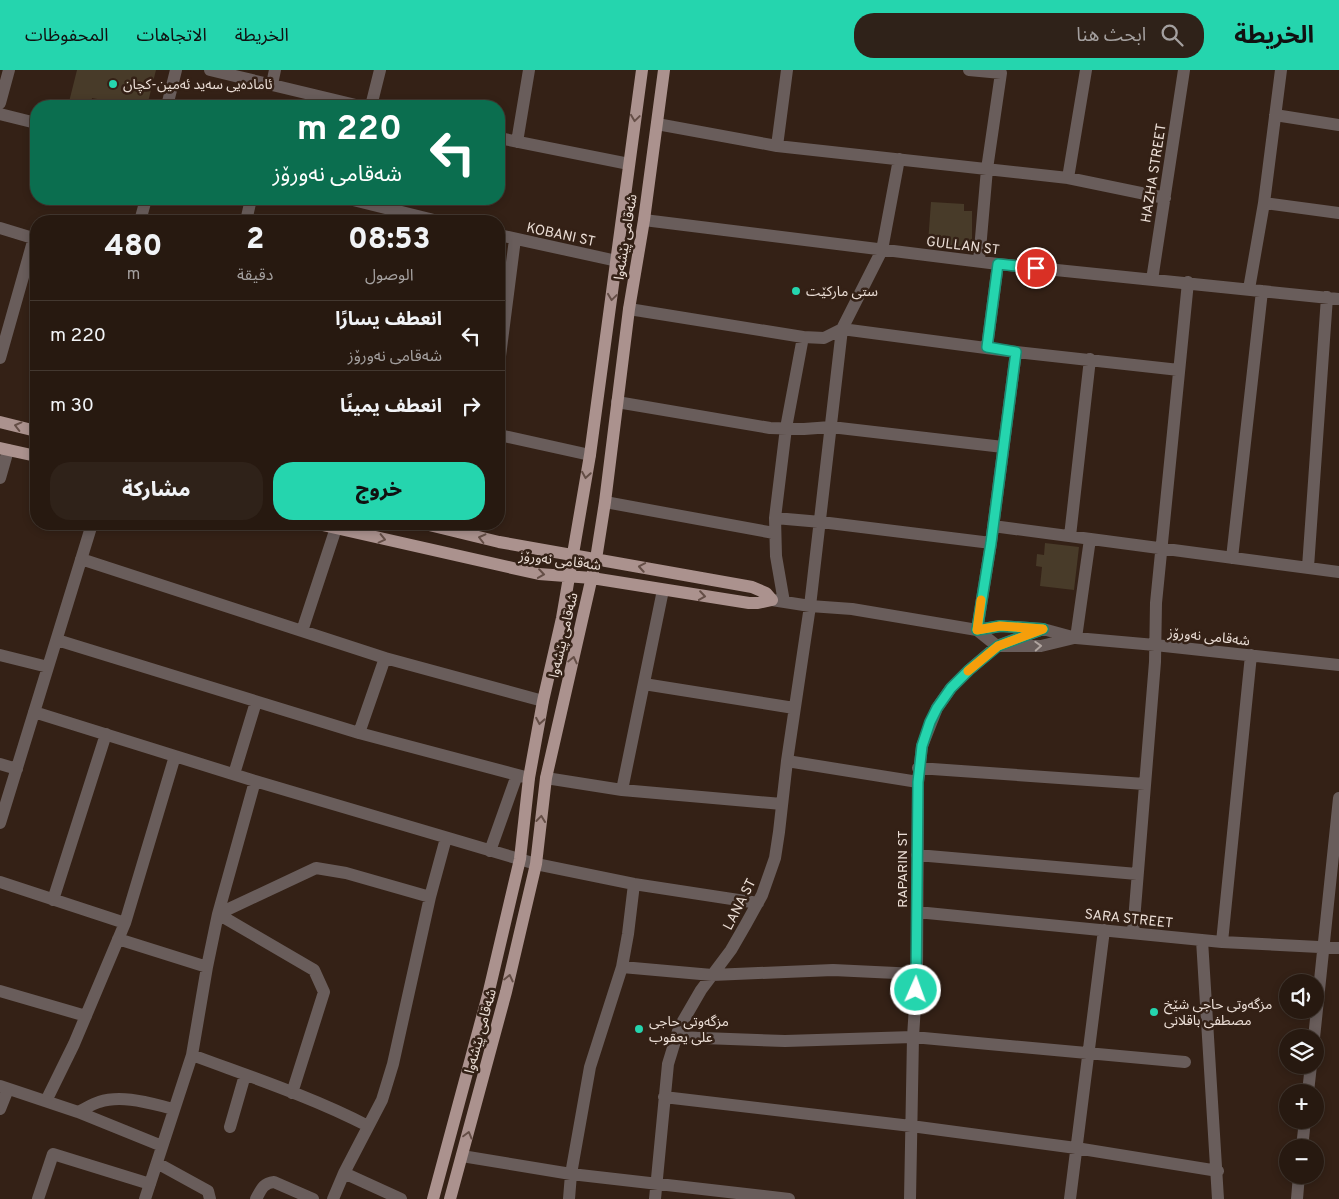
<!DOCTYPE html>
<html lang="ar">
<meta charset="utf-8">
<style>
body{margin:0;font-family:Overpass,"Noto Sans Arabic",sans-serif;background:#2f2219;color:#f1f3f6;direction:rtl;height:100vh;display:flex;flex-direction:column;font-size:19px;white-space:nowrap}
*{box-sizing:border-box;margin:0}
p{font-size:16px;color:#a4a09f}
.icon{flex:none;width:28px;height:28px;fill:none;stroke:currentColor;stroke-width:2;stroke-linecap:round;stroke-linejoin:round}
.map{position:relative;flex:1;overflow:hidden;direction:ltr}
.panel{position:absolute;left:30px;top:145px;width:475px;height:315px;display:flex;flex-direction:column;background:#271910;border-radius:20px;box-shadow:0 2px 8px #0003,0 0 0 1px #433830;direction:rtl}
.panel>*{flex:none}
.guide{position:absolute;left:30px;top:30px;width:475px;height:105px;border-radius:20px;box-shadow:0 2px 8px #0003,0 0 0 1px #433830;direction:rtl;background:#0b6e4f;color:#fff;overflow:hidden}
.tools{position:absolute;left:1279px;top:904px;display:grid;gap:10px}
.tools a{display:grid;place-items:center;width:45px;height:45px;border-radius:50%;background:#271910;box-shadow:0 2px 8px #0003,0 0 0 1px #433830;font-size:25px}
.pin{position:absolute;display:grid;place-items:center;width:42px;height:42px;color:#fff;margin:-21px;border:2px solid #fff;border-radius:50%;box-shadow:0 1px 5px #0007}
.me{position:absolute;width:55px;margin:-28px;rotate:2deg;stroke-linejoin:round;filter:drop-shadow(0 0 4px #0008)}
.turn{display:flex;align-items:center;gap:18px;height:105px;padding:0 20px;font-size:22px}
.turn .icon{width:65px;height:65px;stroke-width:2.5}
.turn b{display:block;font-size:35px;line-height:42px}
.eta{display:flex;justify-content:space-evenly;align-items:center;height:85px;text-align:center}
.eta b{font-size:30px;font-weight:800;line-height:35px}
.button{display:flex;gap:10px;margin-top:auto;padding:10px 20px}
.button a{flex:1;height:58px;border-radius:20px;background:#25d5ae;color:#111;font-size:20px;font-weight:800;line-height:58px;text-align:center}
.button a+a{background:#2f2219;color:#f1f3f6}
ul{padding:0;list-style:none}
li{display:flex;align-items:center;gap:15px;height:70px;padding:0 20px;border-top:1px solid #433830}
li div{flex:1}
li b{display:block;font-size:19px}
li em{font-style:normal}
header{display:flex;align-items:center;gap:30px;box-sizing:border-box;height:70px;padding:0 25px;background:#25d5ae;color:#111}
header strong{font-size:24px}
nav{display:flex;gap:28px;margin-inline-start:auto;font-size:18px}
.search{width:350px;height:45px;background:#2f2219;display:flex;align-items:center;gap:12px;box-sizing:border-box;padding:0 18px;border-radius:20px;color:#a4a09f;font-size:19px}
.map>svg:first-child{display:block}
.building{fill:#483b29}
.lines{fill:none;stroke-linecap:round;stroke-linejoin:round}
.minor{stroke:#695d5b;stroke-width:12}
.major{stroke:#ab928e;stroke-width:12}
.oneway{stroke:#644e46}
.oneway2{stroke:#b0a49f}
.route-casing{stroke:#188a71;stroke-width:12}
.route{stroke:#25d5ae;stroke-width:9}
.slow{stroke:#f59e0b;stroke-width:9}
.poi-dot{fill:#25d5ae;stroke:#342116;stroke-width:2}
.labels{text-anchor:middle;stroke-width:5;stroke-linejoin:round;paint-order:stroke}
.poi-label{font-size:14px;fill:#ebded6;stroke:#342116;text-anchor:start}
.street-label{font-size:14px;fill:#ebded6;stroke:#342116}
</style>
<header>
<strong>الخريطة</strong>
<div class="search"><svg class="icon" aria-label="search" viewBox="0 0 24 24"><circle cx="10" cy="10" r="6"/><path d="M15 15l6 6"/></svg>ابحث هنا</div>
<nav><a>الخريطة</a><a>الاتجاهات</a><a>المحفوظات</a></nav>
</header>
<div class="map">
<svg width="1339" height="1129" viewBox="0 0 1339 1129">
<rect width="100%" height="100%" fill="#342116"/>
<!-- building -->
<path class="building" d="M77,0H156L147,36H133L92,28L91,36H68Z
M931,132L964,134V141H972V180L928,173Z
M1045,473L1079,477L1074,520L1040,516L1042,497L1036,496L1037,484L1044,485Z"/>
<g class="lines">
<!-- minor -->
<path class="minor" d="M210,0L360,36
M969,0L1001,3L987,99L979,191
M272,14L275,0
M0,33L9,0
M167,36L176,0
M371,36L380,0
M0,44L36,53
M1275,45L1339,55
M657,54L777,76L1068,108L1165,128
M499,68L629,94
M517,72L529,0
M777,76L787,0
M1068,108L1086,0
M349,129L438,151
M1264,133L1339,143
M644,150L998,194L1339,229
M140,151L146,129
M246,151L251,129
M0,158L36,169
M499,165L617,191
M1152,210L1184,0
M1249,219L1264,133L1281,0
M629,239L803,267L824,268L842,259L1016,282L1179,300
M987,277L998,194
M0,288L34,168
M499,294L515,169
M617,332L770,358L804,359L831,357L1003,377
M499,365L590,385
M0,408L8,380
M605,432L774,463
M775,448L821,452L991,473
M993,456L1339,502
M1070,466L1090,289
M1232,488L1262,221
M81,489L385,588L543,631
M1308,497L1327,227
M772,530L810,536L852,539L977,560L1001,556L1043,559L1076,568L1155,575L1339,595
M784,532L776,486L775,448L786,358L803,267
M977,560L991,473L1016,282
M977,560L997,576H1041L1074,568
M302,561L336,458
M1076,568L1090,469
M57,570L359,663L529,708
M0,585L48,597
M644,614L794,638
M34,642L255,711L536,794L634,814L758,833
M359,663L385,588
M787,691L918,712
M0,694L17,699
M918,698L1145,714
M234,704L256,632
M546,708L622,720L782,734
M622,720L663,520
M0,753L92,454
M490,781L517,705
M917,785L1137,804
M0,812L125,853
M53,830L106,664
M917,842L1222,872L1339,878
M218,844L314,900L324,922L292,1023
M218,844L316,798L346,803L430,827
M1133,863L1155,592L1156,533L1188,212
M118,869L207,897
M1202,870L1218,1129
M1222,872L1251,585
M622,897L712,905L833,900L917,904
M0,921L86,946
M676,967L785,971L913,967L1185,992
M1314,968L1339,728
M192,985C251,1007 312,1027 368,1056
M0,1016L78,1042L162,1076
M1308,1022L1311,995
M664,1027L911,1056L1076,1078L1218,1101
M46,1031L74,974L125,853L175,686
M0,1039L8,1019
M78,1042C85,1039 92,1034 99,1032C123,1024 152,1034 174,1039
M230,1057L245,1005
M1302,1078L1305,1050
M462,1086L571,1104L789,1129
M157,1093L208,1121L210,1129
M344,1103L401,1129
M38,1129L53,1084L150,1114
M145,1129L192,985L207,897L218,844L255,711
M256,1129C261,1120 263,1113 274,1112L313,1129
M333,1129L344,1103L382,1030L393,994L430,827L446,768
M569,1129L571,1104L590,997L622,897L628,864L634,814
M655,1129L668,994L679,958L701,920L731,880L746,854L762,825L775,788L779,762L787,691L810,536L842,259L882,180L899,89
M910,1129L913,967L917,904L918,712L922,676L937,638L951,618L969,600L997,576L1043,559
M1070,1129L1104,860
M1297,1129L1299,1105"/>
<!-- major -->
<path class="major" d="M0,352L36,361
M0,378L36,386
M318,454L539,504L592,508L749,533H758L772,530L766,523L752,517L499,472L425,454
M433,1129L488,925L520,789L529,708L543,631L562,548L590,385L642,0
M450,1129L506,922L536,794L546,708L596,489L605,432L629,239L644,150L664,0"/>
</g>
<!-- one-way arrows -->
<defs><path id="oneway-chevron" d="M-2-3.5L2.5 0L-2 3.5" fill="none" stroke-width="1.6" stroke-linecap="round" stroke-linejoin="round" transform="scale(1.25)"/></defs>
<g class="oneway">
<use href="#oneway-chevron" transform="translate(635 48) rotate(98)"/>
<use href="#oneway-chevron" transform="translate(612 227) rotate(98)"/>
<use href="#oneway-chevron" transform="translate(18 356) rotate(-166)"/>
<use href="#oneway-chevron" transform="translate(586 405) rotate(99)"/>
<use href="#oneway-chevron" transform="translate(482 468) rotate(-166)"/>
<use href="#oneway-chevron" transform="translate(382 469) rotate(13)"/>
<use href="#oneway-chevron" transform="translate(642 497) rotate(-170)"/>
<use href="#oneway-chevron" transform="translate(541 504) rotate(8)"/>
<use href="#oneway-chevron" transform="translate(702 526) rotate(8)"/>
<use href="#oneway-chevron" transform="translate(573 590) rotate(-77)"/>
<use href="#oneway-chevron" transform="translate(540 651) rotate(100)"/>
<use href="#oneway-chevron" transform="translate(541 749) rotate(-83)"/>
<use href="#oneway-chevron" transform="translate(509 908) rotate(-77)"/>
<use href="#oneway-chevron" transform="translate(468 1065) rotate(-75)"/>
</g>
<use class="oneway2" href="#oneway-chevron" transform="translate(1038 576) rotate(-3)"/>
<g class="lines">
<defs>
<path id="route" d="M916,920L918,712L922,676L930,652L937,638L951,618L969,600L998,576L1043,559L1000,556L977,560L991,473L1016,282L987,277L998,194L1036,198"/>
</defs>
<!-- route casing -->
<use href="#route" class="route-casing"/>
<!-- route -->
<use href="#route" class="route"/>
<!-- slow -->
<path class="slow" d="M968,601L998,576L1043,559L1000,556L977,560L981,530"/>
</g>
<!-- markers -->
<g class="poi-dot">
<circle cx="113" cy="14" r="5"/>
<circle cx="796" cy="221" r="5"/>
<circle cx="1154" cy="942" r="5"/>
<circle cx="639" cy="959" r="5"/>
</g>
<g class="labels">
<!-- poi labels -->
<g class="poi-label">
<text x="123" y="19">ئامادەیی سەید ئەمین-کچان</text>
<text x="806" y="226">ستی مارکێت</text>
<text x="1164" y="939">مزگەوتی حاجی شێخ<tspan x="1164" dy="16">مصطفی باقلانی</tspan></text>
<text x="649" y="956">مزگەوتی حاجی<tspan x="649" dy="16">علی یعقوب</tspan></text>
</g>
<!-- street labels -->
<g class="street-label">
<text transform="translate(1153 103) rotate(-81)" y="5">HAZHA STREET</text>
<text transform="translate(561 164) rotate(12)" y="5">KOBANI ST</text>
<text transform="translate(625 167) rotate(-81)" y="5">شەقامی پێشەوا</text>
<text transform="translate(963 175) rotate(7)" y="5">GULLAN ST</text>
<text transform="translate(560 490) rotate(7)" y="5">شەقامی نەورۆز</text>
<text transform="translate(563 565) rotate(-77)" y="5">شەقامی پێشەوا</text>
<text transform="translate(1209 566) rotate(6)" y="5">شەقامی نەورۆز</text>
<text transform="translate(902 799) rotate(-90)" y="5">RAPARIN ST</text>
<text transform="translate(739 834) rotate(-63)" y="5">LANA ST</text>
<text transform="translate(1129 848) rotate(6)" y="5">SARA STREET</text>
<text transform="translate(480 961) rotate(-75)" y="5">شەقامی پێشەوا</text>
</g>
</g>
</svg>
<div class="tools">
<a><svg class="icon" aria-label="sound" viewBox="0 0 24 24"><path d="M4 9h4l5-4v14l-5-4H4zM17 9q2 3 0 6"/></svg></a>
<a><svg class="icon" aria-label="layers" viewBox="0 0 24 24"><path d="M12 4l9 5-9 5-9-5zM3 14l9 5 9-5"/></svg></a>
<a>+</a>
<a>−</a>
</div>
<div class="pin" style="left:1036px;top:198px;background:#d93025"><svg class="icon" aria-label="arrive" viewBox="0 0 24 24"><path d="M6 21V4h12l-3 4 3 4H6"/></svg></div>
<svg class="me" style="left:916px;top:920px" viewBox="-20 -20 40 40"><circle r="17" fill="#25d5ae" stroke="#fff" stroke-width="3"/><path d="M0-11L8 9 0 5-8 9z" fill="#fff"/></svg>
<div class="guide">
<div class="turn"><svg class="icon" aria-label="left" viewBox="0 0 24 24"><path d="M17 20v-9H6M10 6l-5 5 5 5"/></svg><div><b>220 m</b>شەقامی نەورۆز</div></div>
</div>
<section class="panel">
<div class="eta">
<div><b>08:53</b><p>الوصول</p></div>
<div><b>2</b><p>دقيقة</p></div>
<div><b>480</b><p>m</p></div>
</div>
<ul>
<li><svg class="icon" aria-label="left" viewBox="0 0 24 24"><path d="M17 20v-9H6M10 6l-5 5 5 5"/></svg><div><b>انعطف يسارًا</b><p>شەقامی نەورۆز</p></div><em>220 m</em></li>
<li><svg class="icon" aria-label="right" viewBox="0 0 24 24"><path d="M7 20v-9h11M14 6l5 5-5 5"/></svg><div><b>انعطف يمينًا</b></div><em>30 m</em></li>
</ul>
<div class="button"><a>خروج</a><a>مشاركة</a></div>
</section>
</div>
